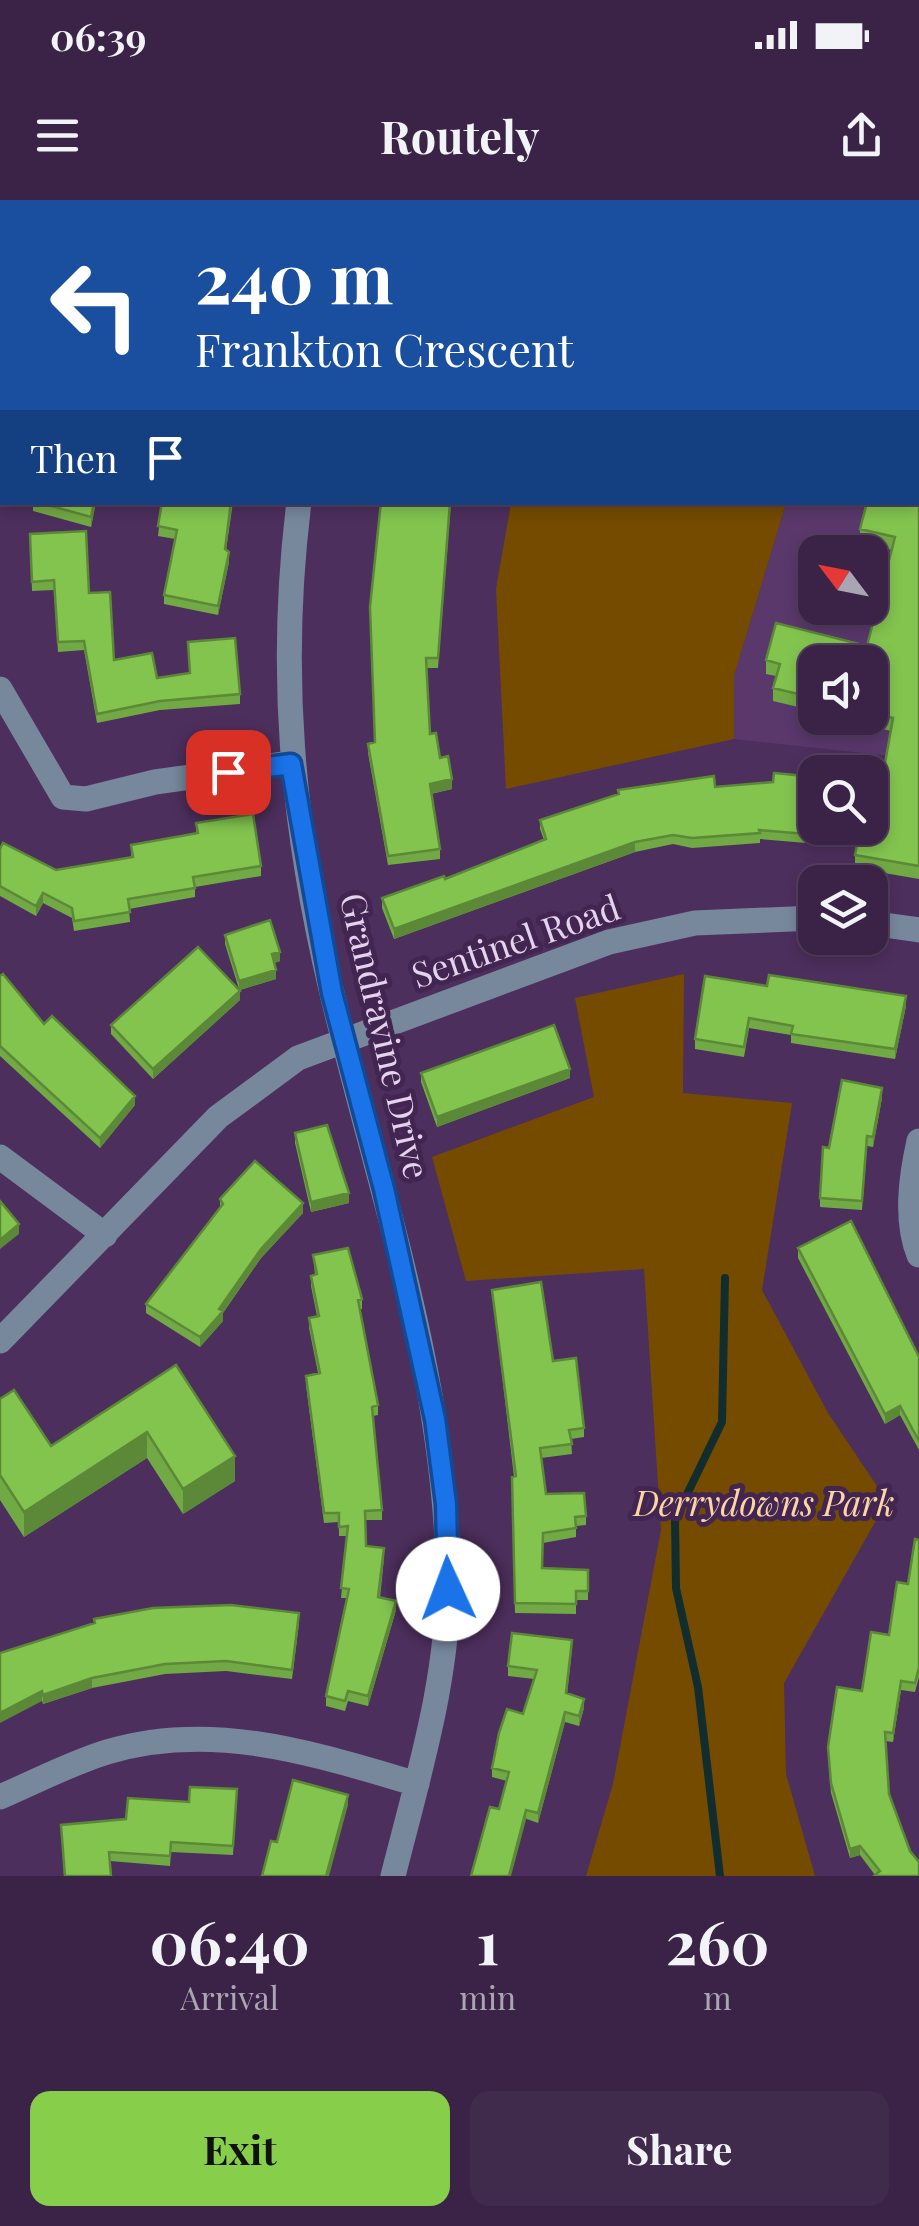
<!DOCTYPE html>
<style>
body{margin:0;font-family:"Playfair Display",serif;background:#412b4d;color:#f1f3f6;height:100vh;display:flex;flex-direction:column;font-size:38px;white-space:nowrap}
*{box-sizing:border-box;margin:0}
p{font-size:32px;color:#aba4b3}
.icon{flex:none;width:55px;height:55px;fill:none;stroke:currentColor;stroke-width:2;stroke-linecap:round;stroke-linejoin:round}
.map{position:relative;height:1676px;overflow:hidden}
.side{display:flex;flex-direction:column;background:#3a2346;flex:1}
.side>*{flex:none}
.guide{position:absolute;left:0px;top:0px;width:920px;height:305px;box-shadow:0 5px 15px #0003,0 0 0 2px #54405f;background:#1a4fa0;color:#fff;overflow:hidden}
.needle{width:65px;rotate:302deg}
.tools{position:absolute;left:798px;top:335px;display:grid;gap:20px}
.tools a{display:grid;place-items:center;width:90px;height:90px;border-radius:20px;background:#3a2346;box-shadow:0 5px 15px #0003,0 0 0 2px #54405f;font-size:50px}
.pin{position:absolute;display:grid;place-items:center;width:85px;height:85px;color:#fff;margin:-42px;border-radius:20px;box-shadow:0 5px 15px #0006}
.me{position:absolute;width:110px;margin:-55px;rotate:358deg;stroke-linejoin:round;filter:drop-shadow(0 0 8px #0008)}
.turn{display:flex;align-items:center;gap:35px;height:210px;padding:0 30px;font-size:45px}
.turn .icon{width:130px;height:130px;stroke-width:2.5}
.turn b{display:block;font-size:70px;line-height:85px}
.then{display:flex;align-items:center;height:95px;padding:0 30px;background:#0003;gap:20px;font-size:38px}
.eta{display:flex;justify-content:space-evenly;align-items:center;height:170px;text-align:center}
.eta b{font-size:60px;font-weight:700;line-height:70px}
.primary-button{display:flex;gap:20px;margin-top:auto;padding:20px 30px}
.primary-button a{flex:1;height:115px;border-radius:20px;background:#87cf4b;color:#111;font-size:40px;font-weight:700;line-height:115px;text-align:center}
.primary-button a+a{background:#412b4d;color:#f1f3f6}
.status{display:flex;justify-content:space-between;align-items:center;height:70px;padding:0 50px;background:#3a2346;direction:ltr}
.status svg{height:28px;fill:currentColor}
header{display:flex;justify-content:space-between;align-items:center;height:130px;padding:0 30px;background:#3a2346;font-size:45px;font-weight:700}
.map>svg:first-child{display:block}
.built{fill:#5a386c;fill-rule:evenodd}
.green{fill:#754b00}
.lines{fill:none;stroke-linecap:round;stroke-linejoin:round}
.stream{stroke:#122d2d;stroke-width:8}
.minor{stroke:#77889d;stroke-width:25}
.wall{fill:#71a944}
.shaded-wall{fill:#5c8937}
.building{fill:#83c44f;stroke:#5c8937;stroke-width:2.5}
.route-casing{stroke:#114b97;stroke-width:25}
.route{stroke:#1a73e8;stroke-width:18}
.labels{text-anchor:middle;stroke-width:10;stroke-linejoin:round;paint-order:stroke}
.street-label{font-size:35px;fill:#e4d3ee;stroke:#432551}
.park-label{font-size:35px;font-style:italic;fill:#fcd5a3;stroke:#432551}
</style>
<div class="status"><b>06:39</b><svg viewBox="0 0 49 12"><path d="M0 12V9h3v3zM5 12V6h3v6zM10 12V3h3v9zM15 12V0h3v12zM26 1h20v11H26zM47 4h2v5h-2z"/></svg></div>
<header><svg class="icon" aria-label="menu" viewBox="0 0 24 24"><path d="M4 6h16M4 12h16M4 18h16"/></svg>Routely<svg class="icon" aria-label="share" viewBox="0 0 24 24"><path d="M12 15V3M7 8l5-5 5 5M5 13v7h14v-7"/></svg></header>
<div class="map">
<svg width="919" height="1676" viewBox="0 0 919 1676">
<rect width="100%" height="100%" fill="#4d2f5d"/>
<!-- built -->
<path class="built" d="M919,191V559L734,539V476L786,303L918,302ZM815,352H870V408H815ZM815,462H870V518H815Z"/>
<!-- green -->
<path class="green" d="M573,0H919V191L918,2Z
M511,303H786L734,476V539L506,589L496,389Z
M684,774L683,893L792,903L762,1090L828,1213L887,1301L784,1483L786,1574L815,1676H586L613,1584L661,1330L644,1069L466,1081L432,957L594,897L575,798Z"/>
<g class="lines">
<!-- stream -->
<path class="stream" d="M720,1676L698,1487L676,1388L675,1319L722,1222L725,1078"/>
<!-- minor -->
<path class="minor" d="M51,2L52,0
M371,2L372,0
M0,184L2,176
M299,302C278,470 292,625 331,789C376,979 443,1168 448,1365C451,1472 419,1573 393,1676
M0,489L63,597L86,599L155,582L291,563
M870,723L919,730
M919,941C911,977 905,1020 919,1055
M0,957L105,1035
M0,1141L218,917L298,858L609,742L695,723L815,718
M0,1597C35,1582 71,1563 107,1552C213,1520 315,1554 417,1584"/>
</g>
<!-- wall -->
<path class="wall" d="M919,219V679L855,668V655L877,609L891,531L839,518H870V462H815V511L773,501V488L776,476L766,474V460L867,446L892,350L860,342V329Z
M33,302H96L91,327L33,311Z
M162,302H233L226,350L229,362L218,415L164,404V395L175,339L158,336Z
M451,302L438,468H427L430,534L452,589L431,594L440,649V659L388,665L368,553V544L375,542Z
M30,334L89,393L114,460L157,478L240,494V504L160,510L97,523L84,450L58,452L54,390L32,391Z
M715,587L819,628L818,644L760,639V643L692,648L673,644L635,652L394,739L382,708V698L445,679L544,640L540,629V620Z
M196,623L261,666V676L195,687V697L129,709L130,722L74,731L72,718L43,703L36,716L0,696V649L56,670L131,657V645L196,634Z
M225,735L280,761L274,763L276,779L240,790V800L153,879L111,834V825L239,789L225,744Z
M0,776L44,824L135,905L100,948L0,856Z
M767,786L906,806L895,859L791,843V835L749,828L744,857L695,849V839Z
M421,873L570,878L437,927L421,882Z
M882,898L873,947L867,946L862,1010L820,1007V998L829,948Z
M295,933L349,1003L311,1012L295,943Z
M220,999L303,1013L261,1058L223,1113V1121L200,1147L146,1113V1104L220,1007Z
M798,1048L919,1157V1250L900,1215L885,1224L798,1058Z
M313,1055L362,1099V1109H360L378,1205V1215L373,1216L382,1310V1320H365L366,1346L384,1358L380,1398L396,1410L368,1506L348,1501L345,1511L326,1506V1496L347,1398H341L347,1336H339V1322L324,1323L306,1185V1176L318,1173L309,1128V1118L317,1116L311,1086V1076L315,1075Z
M492,1090L553,1161L584,1228V1237L571,1239L572,1254L541,1258L546,1294L586,1316V1325L576,1326V1337L543,1343L542,1368L588,1370V1400H576V1414L515,1413L512,1277H514Z
M176,1165L235,1281L183,1314L147,1258L24,1337L0,1300V1199L51,1246Z
M919,1340V1477L915,1492L901,1490L893,1542L885,1541L889,1594L910,1651L875,1675L860,1655L850,1658L831,1593L828,1557L889,1435L908,1384Z
M299,1423L292,1479L226,1471L165,1474L92,1488L43,1504L42,1501L0,1453Z
M572,1449L567,1494L584,1508L579,1526L565,1522L538,1623L499,1609L507,1581L492,1577V1568L523,1514L534,1479L508,1476V1466Z
M237,1589L233,1655L171,1652L170,1666L110,1661L111,1676H64L61,1625L126,1619Z"/>
<!-- shaded-wall -->
<path class="shaded-wall" d="M94,302H96L91,327V317Z
M229,352V362L218,415V406Z
M452,579V589L430,594V584Z
M635,642V652L394,739V729Z
M43,693V703L36,716V706Z
M280,752V761L272,764V754Z
M276,770V779L239,790V781Z
M240,791V800L153,879V869Z
M906,796V806L895,859V849Z
M570,869V878L437,927V917Z
M882,888V898L873,947V937Z
M135,896V905L100,948V938Z
M349,993V1003L311,1012V1002Z
M303,1003V1013L261,1058L223,1113V1121L200,1147V1137L261,1049Z
M19,1024V1034L0,1049V1040Z
M900,1206V1215L885,1224V1214Z
M147,1232V1258L24,1337V1312Z
M235,1256V1281L183,1314V1289Z
M396,1401V1410L368,1506V1496Z
M92,1478V1488L43,1504V1495Z
M901,1481V1490L893,1542V1533Z
M42,1491V1501L0,1523V1513Z
M584,1499V1508L579,1526V1516Z
M565,1512V1522L538,1623V1613Z
M348,1595V1605L329,1676H326Z
M526,1610V1620L511,1676H509Z
M860,1646V1655L850,1658V1649Z"/>
<!-- building -->
<path class="building" d="M115,0H176L175,2H114Z
M264,0H304L303,2H263Z
M450,0H525V2H449Z
M918,219H919V666L855,655L860,628H870V608L877,609L893,518L870,512V462H815V498L773,488L780,464L766,460L776,423L867,446L895,337L860,329L867,302H918Z
M37,302H94L91,317Z
M162,302H231L225,349L229,352L218,406L164,395L177,330L158,326Z
M381,302H450L438,458H426L430,534L436,533L440,558L448,556L452,579L430,584L440,649L388,656L368,544L375,542L370,407Z
M86,331L89,393L110,392L114,460L152,453L157,478L190,473L188,442L235,438L240,494L160,501L97,514L84,441L58,442L54,380L32,382L30,334Z
M774,573L815,577V628H819L818,635L759,630L760,633L692,638L673,635L635,642L394,729L382,698L444,676L445,679L546,639L540,620L619,594L618,590L714,576L715,587L773,582Z
M253,614L261,666L193,677L195,688L128,699L130,712L74,721L72,708L43,693L36,706L0,686V649L3,643L56,670L133,657L131,645L198,633L196,623Z
M270,720L280,752L272,754L276,770L239,781L225,735Z
M198,747L240,791L153,869L111,825Z
M3,774L44,824L52,816L135,896L100,938L0,846V776Z
M769,775L906,796L895,849L791,834L793,826L749,818L744,847L695,839L705,776L767,786Z
M554,825L570,869L437,917L421,873Z
M842,880L882,888L873,937L867,936L862,1001L820,998L823,947L829,948Z
M327,925L349,993L311,1002L295,933Z
M255,961L303,1003L261,1049L219,1109L223,1111L200,1137L146,1104L223,1004L220,999Z
M0,1001L19,1024L0,1040Z
M851,1021L919,1157V1241L900,1206L885,1214L798,1048Z
M348,1048L362,1099L358,1100L378,1205L372,1207L382,1310L365,1311L366,1346L384,1348L378,1397L396,1401L368,1496L348,1491L345,1501L326,1496L349,1389L341,1388L348,1326L339,1327V1313H324L306,1176L320,1173L309,1118L319,1116L311,1076L317,1074L313,1055Z
M541,1082L553,1161L576,1158L584,1228L569,1230L572,1244L540,1248L546,1294L584,1293L586,1316L575,1317L576,1328L543,1333L542,1368L588,1370V1391H576V1404L515,1403L512,1277L516,1276L492,1090Z
M176,1165L235,1256L183,1289L147,1232L24,1312L0,1275V1199L14,1190L51,1246Z
M915,1339L919,1340V1467L915,1483L901,1481L893,1533L885,1532L889,1594L910,1651L919,1662V1676H874L880,1671L860,1646L850,1649L831,1583L828,1547L837,1487L862,1491L871,1432L889,1435L897,1382L908,1384Z
M231,1405L299,1413L292,1470L226,1461L165,1464L92,1478L43,1495L42,1491L0,1513V1453L95,1423L94,1419L153,1408Z
M512,1433L572,1440L566,1493L584,1499L579,1516L565,1512L538,1613L526,1610L509,1676H471L490,1607L499,1609L509,1572L492,1568L499,1533L507,1509L523,1514L537,1470L508,1466Z
M293,1580L348,1595L326,1676H262L271,1641L277,1642Z
M190,1587L237,1589L233,1646L171,1642L170,1656L109,1652L111,1676H65L61,1625L126,1619L128,1598L189,1602Z"/>
<g class="lines">
<defs>
<path id="route" d="M228,572L291,564L332,793L384,989L435,1219L446,1304L448,1389"/>
</defs>
<!-- route casing -->
<use href="#route" class="route-casing"/>
<!-- route -->
<use href="#route" class="route"/>
</g>
<g class="labels">
<!-- street labels -->
<g class="street-label">
<text transform="translate(516 742) rotate(-19)" y="12">Sentinel Road</text>
<text transform="translate(384 836) rotate(77)" y="12">Grandravine Drive</text>
</g>
<!-- park labels -->
<g class="park-label">
<text x="764" y="1316">Derrydowns Park</text>
</g>
</g>
</svg>
<div class="tools">
<a><svg class="needle" viewBox="-14 -14 28 28"><path d="M0-13l5 13h-10z" fill="#e53935"/><path d="M0 13l5-13h-10z" fill="#aba4b3"/></svg></a>
<a><svg class="icon" aria-label="sound" viewBox="0 0 24 24"><path d="M4 9h4l5-4v14l-5-4H4zM17 9q2 3 0 6"/></svg></a>
<a><svg class="icon" aria-label="search" viewBox="0 0 24 24"><circle cx="10" cy="10" r="6"/><path d="M15 15l6 6"/></svg></a>
<a><svg class="icon" aria-label="layers" viewBox="0 0 24 24"><path d="M12 4l9 5-9 5-9-5zM3 14l9 5 9-5"/></svg></a>
</div>
<div class="pin" style="left:228px;top:572px;background:#d93025"><svg class="icon" aria-label="arrive" viewBox="0 0 24 24"><path d="M6 21V4h12l-3 4 3 4H6"/></svg></div>
<svg class="me" style="left:448px;top:1389px" viewBox="-20 -20 40 40"><circle r="19" fill="#fff"/><path d="M0-13L10 11 0 6-10 11z" fill="#1a73e8"/></svg>
<div class="guide">
<div class="turn"><svg class="icon" aria-label="left" viewBox="0 0 24 24"><path d="M17 20v-9H6M10 6l-5 5 5 5"/></svg><div><b>240 m</b>Frankton Crescent</div></div>
<div class="then">Then<svg class="icon" aria-label="arrive" viewBox="0 0 24 24"><path d="M6 21V4h12l-3 4 3 4H6"/></svg></div>
</div>
</div>
<section class="side">
<div class="eta">
<div><b>06:40</b><p>Arrival</p></div>
<div><b>1</b><p>min</p></div>
<div><b>260</b><p>m</p></div>
</div>
<div class="primary-button"><a>Exit</a><a>Share</a></div>
</section>
